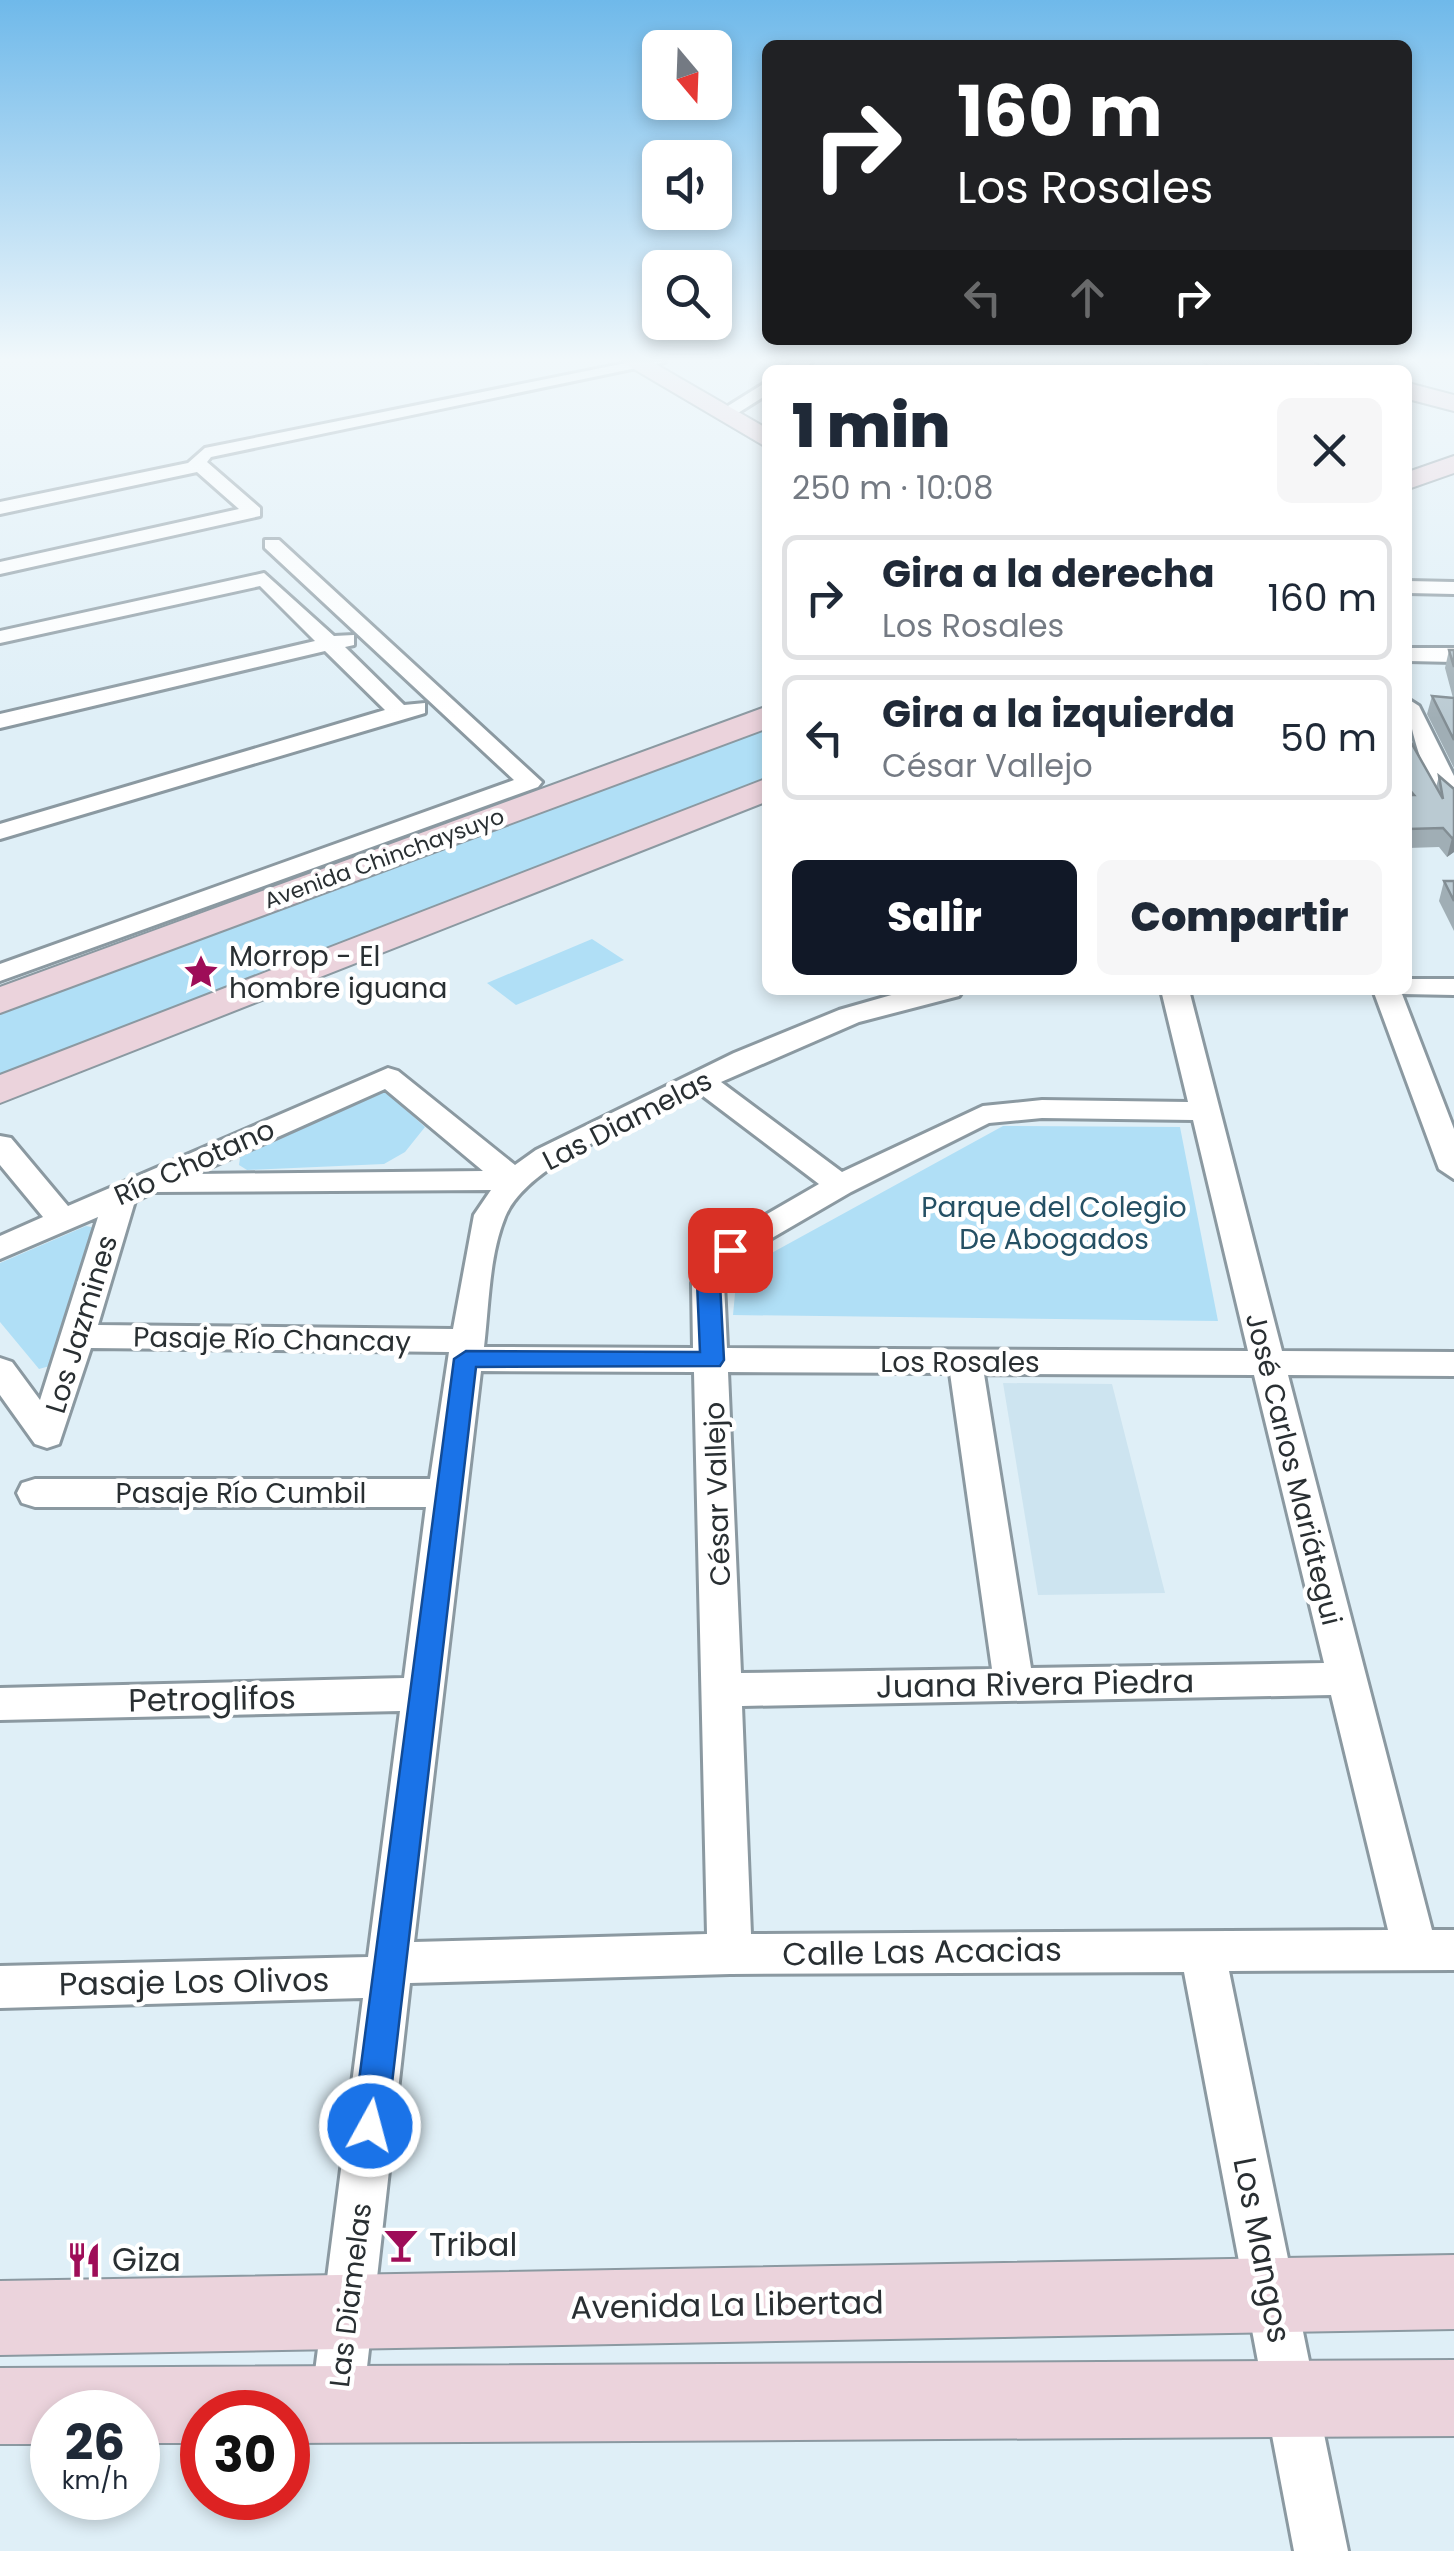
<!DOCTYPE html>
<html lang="es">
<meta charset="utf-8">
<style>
body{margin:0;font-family:Poppins,sans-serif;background:#f6f6f7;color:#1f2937;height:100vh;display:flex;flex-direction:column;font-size:38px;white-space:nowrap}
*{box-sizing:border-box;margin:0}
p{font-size:32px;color:#747a83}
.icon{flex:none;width:55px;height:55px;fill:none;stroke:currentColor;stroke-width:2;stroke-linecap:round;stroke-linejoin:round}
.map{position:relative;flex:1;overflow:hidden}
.sheet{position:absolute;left:762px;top:365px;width:650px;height:630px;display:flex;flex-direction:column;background:#fff;border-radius:15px;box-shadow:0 5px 15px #0003}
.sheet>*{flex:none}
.hud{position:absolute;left:762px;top:40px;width:650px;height:305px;border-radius:15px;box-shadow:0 5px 15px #0003;background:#202124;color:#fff;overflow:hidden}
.needle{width:65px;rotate:161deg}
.tools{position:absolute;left:642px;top:30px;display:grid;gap:20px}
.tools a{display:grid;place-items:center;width:90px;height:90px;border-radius:15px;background:#fff;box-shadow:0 5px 15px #0003;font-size:50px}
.speed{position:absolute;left:30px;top:2390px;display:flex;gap:20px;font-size:50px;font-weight:700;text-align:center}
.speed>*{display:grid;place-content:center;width:130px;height:130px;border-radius:50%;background:#fff;box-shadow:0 5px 15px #0003;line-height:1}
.speed small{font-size:25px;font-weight:400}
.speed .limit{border:15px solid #d22;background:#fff;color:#111}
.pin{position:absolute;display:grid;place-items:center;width:85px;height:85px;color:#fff;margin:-42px;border-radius:20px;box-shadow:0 5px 15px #0006}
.me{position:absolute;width:110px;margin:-55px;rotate:7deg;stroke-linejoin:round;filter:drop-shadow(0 0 8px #0008)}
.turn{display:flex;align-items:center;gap:35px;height:210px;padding:0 30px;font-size:45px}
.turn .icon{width:130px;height:130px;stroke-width:2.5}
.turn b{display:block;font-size:70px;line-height:85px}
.lanes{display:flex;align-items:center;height:95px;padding:0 30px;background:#0003;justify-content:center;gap:50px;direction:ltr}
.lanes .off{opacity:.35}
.round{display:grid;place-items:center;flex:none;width:105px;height:105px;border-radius:15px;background:#f6f6f7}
.headline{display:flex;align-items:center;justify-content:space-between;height:170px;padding:0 30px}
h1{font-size:60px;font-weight:800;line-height:75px}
.cta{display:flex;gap:20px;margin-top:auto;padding:20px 30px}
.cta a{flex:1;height:115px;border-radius:15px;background:#111827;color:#fff;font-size:40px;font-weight:800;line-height:115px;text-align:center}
.cta a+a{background:#f6f6f7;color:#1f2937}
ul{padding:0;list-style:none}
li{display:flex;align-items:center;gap:30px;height:125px;margin:0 20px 15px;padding:0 10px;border:5px solid #e0e1e3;border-radius:15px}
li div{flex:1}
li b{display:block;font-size:38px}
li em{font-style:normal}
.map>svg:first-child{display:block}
.built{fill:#cde4f0}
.green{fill:#b0dff6}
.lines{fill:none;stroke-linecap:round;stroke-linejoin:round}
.street-casing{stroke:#8b99a1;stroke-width:6}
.secondary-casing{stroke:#8b99a1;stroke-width:4}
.street{fill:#fff;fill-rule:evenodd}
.secondary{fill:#ebd3dc;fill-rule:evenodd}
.wall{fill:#a0aeb5}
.shaded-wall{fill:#828d93}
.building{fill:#bacad2;stroke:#828d93;stroke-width:2.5}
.route{fill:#1a73e8;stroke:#114b97;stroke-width:2.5}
.labels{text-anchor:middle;stroke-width:9;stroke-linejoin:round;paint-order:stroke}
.far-street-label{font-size:22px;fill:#292f32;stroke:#fff}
.poi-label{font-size:28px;fill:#292f32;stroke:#fff;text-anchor:start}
.street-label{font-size:28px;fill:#292f32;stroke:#fff}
.park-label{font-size:28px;fill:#255064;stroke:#fff}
.near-street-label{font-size:32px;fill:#292f32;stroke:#fff}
.near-poi-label{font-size:32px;fill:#292f32;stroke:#fff;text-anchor:start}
</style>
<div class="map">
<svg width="1454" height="2551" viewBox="0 0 1454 2551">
<rect width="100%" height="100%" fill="#dfeff7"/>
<!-- built -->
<path class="built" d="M1003,1383L1112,1384L1165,1593L1038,1595Z"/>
<!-- green -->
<path class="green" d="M767,725V780L0,1079V1014Z
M592,939L624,960L516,1005L487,983Z
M384,1090L425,1127L405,1152L384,1164L247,1170L239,1165L241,1151Z
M1003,1126L1180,1127L1218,1321L733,1315L737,1272Z
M86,1226L101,1229L57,1364L39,1369L0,1322V1263Z"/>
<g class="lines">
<defs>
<path id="street" d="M631,362H665L211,457L207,462L260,508V516L0,574V562L239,509L197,472L0,514V502L188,463L205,448Z
M792,362H812L803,370H784Z
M768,381V394L730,418L715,414Z
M265,540H279L542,782L538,787L0,981V964L514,780L265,548Z
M264,573L334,636L354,635V645L345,647L404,705L425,703V713L0,839V824L385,710L325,651L0,728V714L315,641L260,586L0,643V631Z
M1408,581L1454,582V594L1408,593Z
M1408,648H1454V662L1408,661Z
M1408,699L1419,706L1454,776V807C1429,801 1407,723 1408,699Z
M1408,979H1454V995L1402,994L1454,1129V1179L1439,1169L1373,990H1408Z
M963,990L959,996L859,1022L721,1082L842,1172L983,1106L1042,1100L1188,1102L1161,990H1189L1282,1351L1454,1352V1376L1288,1375L1432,1930H1454V1970L1229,1971L1348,2551H1294L1184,1972L730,1974L410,1983L363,2403L355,2421L337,2429L319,2421L311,2403L363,1998L0,2008V1966L368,1957L400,1711L0,1720V1688L404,1678L426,1507H35L22,1503L17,1493L22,1483L35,1479H430L449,1352L91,1348L59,1444L47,1448L35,1444L0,1395V1358L12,1362L40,1400L98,1217L0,1259V1236L43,1217L0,1165V1136L11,1138L68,1206L388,1068L398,1071L515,1165L536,1150L734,1053L839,1010L909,990ZM385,1089L483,1171L195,1174ZM699,1093L819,1184L719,1242L692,1283L693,1348L484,1347C489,1306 489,1256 505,1217C528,1161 646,1119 699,1093ZM1042,1118L1193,1120L1248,1351L727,1348L724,1283L741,1256L851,1192L989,1123ZM491,1190L474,1215L453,1329L98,1325L135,1201L153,1192ZM481,1371L694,1372L707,1934L414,1942ZM728,1372L950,1373L992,1669L741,1673ZM984,1374L1254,1375L1324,1663L1031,1668ZM1331,1695L1388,1930L751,1934L742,1706Z"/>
<path id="secondary" d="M622,362H652L768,429V448Z
M1204,362H1312L1326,370H1220Z
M1408,383L1454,395V411L1408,399Z
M1454,456V473L1408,489V472Z
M768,706V728L0,1013V987Z
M768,778V801L0,1103V1075Z
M1454,2255V2329L0,2355V2281Z
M1454,2360V2436L288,2443V2412H202V2443H138V2412H52V2444H0V2368Z"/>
</defs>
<!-- street casing -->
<use href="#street" class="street-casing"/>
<!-- secondary casing -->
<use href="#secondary" class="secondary-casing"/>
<!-- street -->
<use href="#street" class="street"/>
<!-- secondary -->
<use href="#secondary" class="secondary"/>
</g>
<!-- wall -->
<path class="wall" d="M1449,650H1454V768L1427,714L1432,696L1453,698L1445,668Z
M1408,737L1436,787L1439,776L1454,789V852L1447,857L1439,847L1408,848Z
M1444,881H1454V931L1439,901Z"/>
<!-- shaded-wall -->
<path class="shaded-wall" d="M1454,837V852L1447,857L1452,838Z"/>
<!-- building -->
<path class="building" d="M1449,650H1454V667Z
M1432,696L1454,698V740Z
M1408,737L1443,799L1439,776L1454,789V837L1452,838L1443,828L1408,829V795H1414L1408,788Z
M1444,881H1454V901Z"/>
<!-- sky -->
<linearGradient id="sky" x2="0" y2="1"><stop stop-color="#6fb9ea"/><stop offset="0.5" stop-color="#f1f8fb"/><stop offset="1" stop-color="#f1f8fb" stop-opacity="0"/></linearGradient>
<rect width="1454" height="719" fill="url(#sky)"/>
<!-- route -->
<path class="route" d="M730,1242L741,1250L720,1283L724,1360L720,1366L476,1367L387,2126L382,2138L370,2142L358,2138L353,2126L454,1359L466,1351L700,1352L697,1282L722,1244Z"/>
<!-- icons -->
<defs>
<symbol id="sight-bare" viewBox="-9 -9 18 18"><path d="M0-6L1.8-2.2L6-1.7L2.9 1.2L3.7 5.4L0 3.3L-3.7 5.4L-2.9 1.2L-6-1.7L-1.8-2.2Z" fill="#9e0d58" stroke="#fff" stroke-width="2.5" paint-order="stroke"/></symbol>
<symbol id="bar-bare" viewBox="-9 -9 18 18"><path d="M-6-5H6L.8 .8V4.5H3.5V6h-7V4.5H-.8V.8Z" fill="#9e0d58" stroke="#fff" stroke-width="2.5" paint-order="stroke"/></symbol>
<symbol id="restaurant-bare" viewBox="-9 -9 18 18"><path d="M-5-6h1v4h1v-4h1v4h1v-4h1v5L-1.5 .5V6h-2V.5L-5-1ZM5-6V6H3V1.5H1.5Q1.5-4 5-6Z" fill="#9e0d58" stroke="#fff" stroke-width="2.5" paint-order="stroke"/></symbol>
</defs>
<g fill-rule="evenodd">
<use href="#sight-bare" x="176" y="947" width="50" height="50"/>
<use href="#bar-bare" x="376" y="2220" width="50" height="50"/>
<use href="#restaurant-bare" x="59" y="2235" width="50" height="50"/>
</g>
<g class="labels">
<!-- far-street labels -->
<g class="far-street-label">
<text transform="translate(384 858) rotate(-20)" y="8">Avenida Chinchaysuyo</text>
</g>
<!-- poi labels -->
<g class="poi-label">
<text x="229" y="966">Morrop - El<tspan x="229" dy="32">hombre iguana</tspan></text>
</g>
<!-- street labels -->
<g class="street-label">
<text transform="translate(627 1120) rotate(-27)" y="10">Las Diamelas</text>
<text transform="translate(194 1162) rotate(-24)" y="10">Río Chotano</text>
<text transform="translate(81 1324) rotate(-73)" y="10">Los Jazmines</text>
<text transform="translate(272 1339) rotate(1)" y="10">Pasaje Río Chancay</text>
<text x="960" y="1372">Los Rosales</text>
<text transform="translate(1294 1469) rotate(76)" y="10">José Carlos Mariátegui</text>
<text x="241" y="1503">Pasaje Río Cumbil</text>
<text transform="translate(717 1494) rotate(-92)" y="10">César Vallejo</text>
<text transform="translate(350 2295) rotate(-83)" y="10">Las Diamelas</text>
</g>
<!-- park labels -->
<g class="park-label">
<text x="1054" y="1217">Parque del Colegio<tspan x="1054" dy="32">De Abogados</tspan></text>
</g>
<!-- near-street labels -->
<g class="near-street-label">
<text transform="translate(1035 1684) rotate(-1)" y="11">Juana Rivera Piedra</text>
<text transform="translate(212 1699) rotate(-1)" y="11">Petroglifos</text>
<text transform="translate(922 1952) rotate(-1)" y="11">Calle Las Acacias</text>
<text transform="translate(194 1982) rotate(-1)" y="11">Pasaje Los Olivos</text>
<text transform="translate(1262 2250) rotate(79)" y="11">Los Mangos</text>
<text transform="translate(727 2305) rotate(-1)" y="11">Avenida La Libertad</text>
</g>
<!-- near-poi labels -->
<g class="near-poi-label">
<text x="429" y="2256">Tribal</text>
<text x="112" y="2271">Giza</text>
</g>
</g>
</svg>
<div class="tools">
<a><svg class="needle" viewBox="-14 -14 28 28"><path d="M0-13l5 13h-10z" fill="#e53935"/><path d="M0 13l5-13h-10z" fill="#747a83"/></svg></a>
<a><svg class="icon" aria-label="sound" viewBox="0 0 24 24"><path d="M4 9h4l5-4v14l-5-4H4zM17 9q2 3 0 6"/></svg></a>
<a><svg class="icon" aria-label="search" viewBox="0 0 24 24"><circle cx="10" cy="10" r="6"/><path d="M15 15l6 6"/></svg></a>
</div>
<div class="speed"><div>26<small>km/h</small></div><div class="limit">30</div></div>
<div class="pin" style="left:730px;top:1250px;background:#d93025"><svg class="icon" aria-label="arrive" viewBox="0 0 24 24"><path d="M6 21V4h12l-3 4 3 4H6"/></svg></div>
<svg class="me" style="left:370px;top:2126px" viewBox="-20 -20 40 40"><circle r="17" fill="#1a73e8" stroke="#fff" stroke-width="3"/><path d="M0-11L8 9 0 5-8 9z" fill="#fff"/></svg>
<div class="hud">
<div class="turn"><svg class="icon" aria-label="right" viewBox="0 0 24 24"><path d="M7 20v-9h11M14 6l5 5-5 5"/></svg><div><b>160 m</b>Los Rosales</div></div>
<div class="lanes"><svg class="icon off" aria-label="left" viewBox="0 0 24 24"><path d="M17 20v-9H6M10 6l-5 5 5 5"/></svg><svg class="icon off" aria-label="ahead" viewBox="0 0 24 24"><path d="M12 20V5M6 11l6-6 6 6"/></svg><svg class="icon" aria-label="right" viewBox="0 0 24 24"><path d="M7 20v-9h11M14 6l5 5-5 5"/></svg></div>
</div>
<section class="sheet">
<div class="headline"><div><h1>1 min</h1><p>250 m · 10:08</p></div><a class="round"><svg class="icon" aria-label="close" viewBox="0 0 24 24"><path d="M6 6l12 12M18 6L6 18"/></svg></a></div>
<ul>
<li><svg class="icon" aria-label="right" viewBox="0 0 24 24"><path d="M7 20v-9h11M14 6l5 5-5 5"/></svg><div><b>Gira a la derecha</b><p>Los Rosales</p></div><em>160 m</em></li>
<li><svg class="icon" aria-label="left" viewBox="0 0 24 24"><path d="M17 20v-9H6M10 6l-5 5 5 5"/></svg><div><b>Gira a la izquierda</b><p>César Vallejo</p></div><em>50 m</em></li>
</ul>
<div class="cta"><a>Salir</a><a>Compartir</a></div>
</section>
</div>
